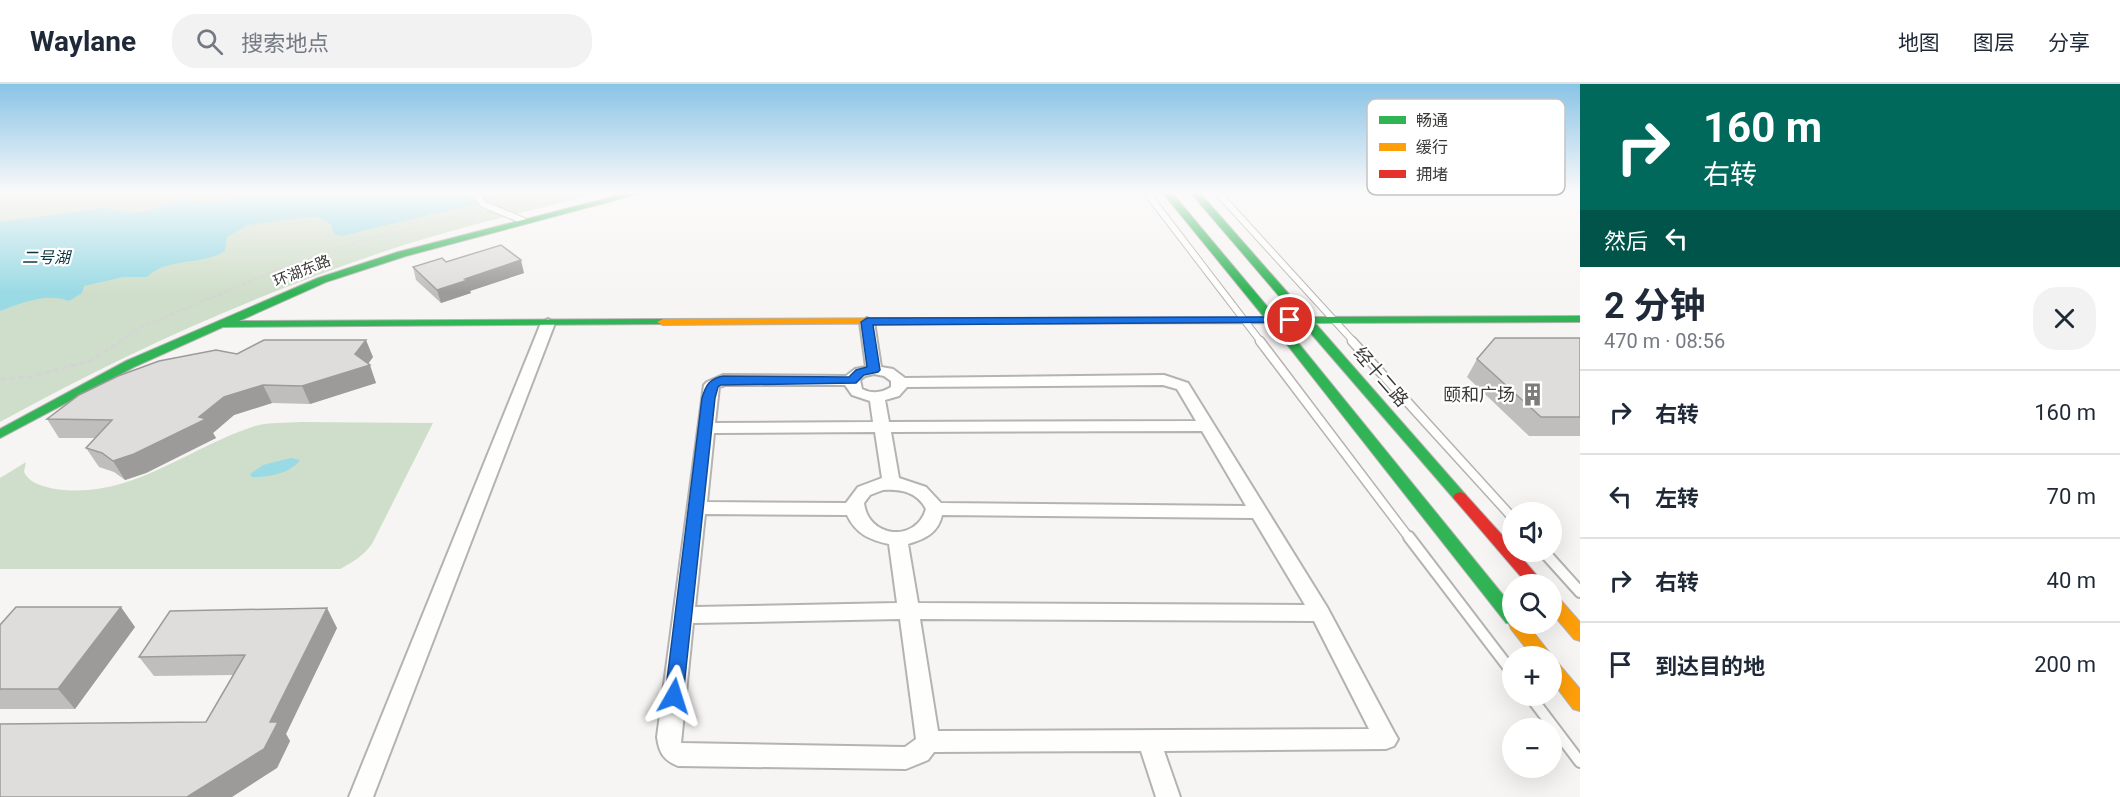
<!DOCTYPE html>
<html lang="zh">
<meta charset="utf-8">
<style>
body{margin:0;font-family:Roboto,"Noto Sans SC",sans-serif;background:#f2f2f3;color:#1f2937;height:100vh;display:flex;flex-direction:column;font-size:22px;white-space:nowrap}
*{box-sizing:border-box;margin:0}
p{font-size:20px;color:#747a83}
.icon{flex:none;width:33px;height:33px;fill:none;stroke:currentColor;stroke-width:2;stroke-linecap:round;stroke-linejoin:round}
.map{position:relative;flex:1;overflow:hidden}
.side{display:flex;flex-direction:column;background:#fff;width:540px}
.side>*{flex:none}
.banner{background:#00695c;color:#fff;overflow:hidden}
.fabs{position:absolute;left:1502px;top:418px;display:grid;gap:12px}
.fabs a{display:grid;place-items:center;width:60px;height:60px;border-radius:50%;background:#fff;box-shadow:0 6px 24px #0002;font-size:30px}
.pin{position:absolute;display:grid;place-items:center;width:51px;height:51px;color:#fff;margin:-26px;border:3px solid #fff;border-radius:50%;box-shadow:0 2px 6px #0007}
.me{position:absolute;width:66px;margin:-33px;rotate:6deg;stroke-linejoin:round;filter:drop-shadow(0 0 4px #0008)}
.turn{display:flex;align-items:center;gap:21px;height:126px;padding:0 24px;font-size:27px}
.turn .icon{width:78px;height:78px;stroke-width:2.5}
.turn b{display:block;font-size:42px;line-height:51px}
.then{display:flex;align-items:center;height:57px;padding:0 24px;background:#0003;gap:12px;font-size:22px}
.round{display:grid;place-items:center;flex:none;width:63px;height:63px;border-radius:24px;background:#f2f2f3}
.overview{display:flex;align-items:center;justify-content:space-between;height:102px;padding:0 24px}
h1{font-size:36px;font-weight:700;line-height:45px}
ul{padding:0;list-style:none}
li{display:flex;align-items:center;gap:18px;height:84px;padding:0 24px;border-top:2px solid #e0e1e3}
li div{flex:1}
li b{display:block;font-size:22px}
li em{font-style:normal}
header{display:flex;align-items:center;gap:36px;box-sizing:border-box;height:84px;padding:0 30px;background:#fff;border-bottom:2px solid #e0e1e3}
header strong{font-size:28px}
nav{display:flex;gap:33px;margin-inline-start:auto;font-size:21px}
.search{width:420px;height:54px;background:#f2f2f3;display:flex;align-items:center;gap:15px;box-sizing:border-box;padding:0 21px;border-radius:24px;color:#747a83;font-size:22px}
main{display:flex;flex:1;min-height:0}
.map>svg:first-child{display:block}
.green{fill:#cfdeca}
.water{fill:#9adae4}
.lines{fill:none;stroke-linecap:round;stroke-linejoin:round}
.lane-far2-casing{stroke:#b4b3b2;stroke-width:8}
.lane-far1-casing{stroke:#b4b3b2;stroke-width:11}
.lane-casing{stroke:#b4b3b2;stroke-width:14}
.street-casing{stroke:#b4b3b2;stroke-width:4}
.fast-casing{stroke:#b4b3b2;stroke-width:2}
.slow-casing{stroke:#b4b3b2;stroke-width:2}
.jam-casing{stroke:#b4b3b2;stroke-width:2}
.path-far1{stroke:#d5d4d4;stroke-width:2;stroke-dasharray:4.5 2;stroke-linecap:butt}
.path{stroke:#d5d4d4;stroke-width:3;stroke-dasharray:6 3;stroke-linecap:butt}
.lane-far2{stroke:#fefefd;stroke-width:6}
.lane-far1{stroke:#fefefd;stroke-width:8}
.lane{stroke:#fefefd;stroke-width:10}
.street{fill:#fefefd;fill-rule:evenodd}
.fast{fill:#30b455;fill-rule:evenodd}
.slow{fill:#ff9f0a;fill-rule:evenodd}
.jam{fill:#e5322d;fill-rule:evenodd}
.wall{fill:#c0bebc}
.shaded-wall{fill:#9c9b99}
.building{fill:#dfdddb;stroke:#9c9b99;stroke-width:1.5}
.route{fill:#1a73e8;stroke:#114b97;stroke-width:1.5}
.labels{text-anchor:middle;stroke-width:4.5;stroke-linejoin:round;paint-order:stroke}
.far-street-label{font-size:15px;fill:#3c3b39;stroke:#fff}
.far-water-label{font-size:16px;font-style:italic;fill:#09373d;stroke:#fff}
.street-label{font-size:18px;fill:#3c3b39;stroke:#fff}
.poi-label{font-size:18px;fill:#3c3b39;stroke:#fff;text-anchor:end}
.key{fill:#fff;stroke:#c4c4c4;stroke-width:1.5}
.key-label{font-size:16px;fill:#3c3b39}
</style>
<header>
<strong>Waylane</strong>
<div class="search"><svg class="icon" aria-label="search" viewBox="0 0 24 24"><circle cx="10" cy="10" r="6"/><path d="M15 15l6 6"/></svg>搜索地点</div>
<nav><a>地图</a><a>图层</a><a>分享</a></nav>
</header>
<main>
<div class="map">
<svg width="1580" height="713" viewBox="0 0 1580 713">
<rect width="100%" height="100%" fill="#f7f5f3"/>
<!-- green -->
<path class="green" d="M0,109H603C536,125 470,140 404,161C265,206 128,267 0,338Z
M301,338L433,339L372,460C363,472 353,478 340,485H0V394L26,378L24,388C29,398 39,401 50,404C127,419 186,364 255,342C269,338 286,339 301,338Z"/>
<!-- water -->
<path class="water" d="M239,109H521L341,152L334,150L331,141L318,133L300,134L248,141L227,153L225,167C201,182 167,173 147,193H123L84,202L82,209L69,217C47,208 21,219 0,227V138L104,124L133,129L152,126L176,116L210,118L228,116Z
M291,374L300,376C291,389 267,394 252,393L250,390L263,381Z"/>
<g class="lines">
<defs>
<path id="lane-far2" d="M476,109L483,120L524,137
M1147,109L1261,258
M1218,109L1354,258"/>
<path id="lane-far1" d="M1260,257L1410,455
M1352,257L1512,433"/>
<path id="lane" d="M1409,453L1512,588
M1544,468L1580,508
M1530,612L1580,678"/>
<path id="street" d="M867,234L874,238L881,283L893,285L905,294L1164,291L1188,299L1327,523L1394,648L1398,655L1394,662L1386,665L1164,667L1180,713H1156L1141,667L934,668L928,676L906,685L678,682C663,676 659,668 657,653L704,301L707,298L723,291L846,292L855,285L866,283L860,238ZM874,290L884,292L891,297V303C882,309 872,310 862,305L860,296L865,292ZM725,301H845L852,311L870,317L873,338L715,339L719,303ZM1163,301L1177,305L1196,337L889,338L885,316L899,312L907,303ZM1202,347L1246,422L941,419L926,403L899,394L891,348ZM875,348L882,394L858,403L846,419L707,418L714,349ZM883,406C901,405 917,408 926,425C916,459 868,454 864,419L870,411ZM705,430L847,431C856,450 870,456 889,460L897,519L695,523ZM942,431L1253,434L1305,521L918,519L908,460C925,455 938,449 942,431ZM900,535L916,655L905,663L681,659L693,539ZM920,535L1314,537L1369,645L938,647Z
M548,235L555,239L373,713H349L541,239Z"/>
<path id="fast" d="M627,109H642L406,172L326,198L239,237L663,235L667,236V240L223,243L134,283L0,354V345L126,277L318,194L398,168Z
M1163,109H1172L1276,233H1297L1191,109H1200L1309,233L1580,232V238L1315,239L1465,410L1467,413L1465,416H1455L1302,239H1282L1512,522V540H1514L1506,539L1270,239L967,240L961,237L967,234L1264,233Z"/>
<path id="slow" d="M967,234L973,237L971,239L663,241L657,238L663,235Z
M1551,511L1557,512L1580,538V557L1574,555L1551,528Z
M1512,535V540H1527L1549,568L1552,573L1551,575L1533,573L1511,545L1509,540Z
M1551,576L1557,578L1580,605V627L1573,625L1551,596Z"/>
<path id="jam" d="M1460,408L1465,410L1512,462V468H1517L1545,501H1528L1455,416L1453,413L1455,410Z"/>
</defs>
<!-- lane-far2 casing -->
<use href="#lane-far2" class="lane-far2-casing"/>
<!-- lane-far1 casing -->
<use href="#lane-far1" class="lane-far1-casing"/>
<!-- lane casing -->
<use href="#lane" class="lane-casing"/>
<!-- street casing -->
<use href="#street" class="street-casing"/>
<!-- fast casing -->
<use href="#fast" class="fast-casing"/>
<!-- slow casing -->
<use href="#slow" class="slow-casing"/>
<!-- jam casing -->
<use href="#jam" class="jam-casing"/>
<!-- path-far1 -->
<path class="path-far1" d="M513,119L558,109
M118,258L142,243L272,188L358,158L477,127"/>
<!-- path -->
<path class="path" d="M0,295L29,293L90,277L121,257"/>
<!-- lane-far2 -->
<use href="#lane-far2" class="lane-far2"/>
<!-- lane-far1 -->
<use href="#lane-far1" class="lane-far1"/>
<!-- lane -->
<use href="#lane" class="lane"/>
<!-- street -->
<use href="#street" class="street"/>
<!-- fast -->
<use href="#fast" class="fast"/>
<!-- slow -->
<use href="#slow" class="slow"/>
<!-- jam -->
<use href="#jam" class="jam"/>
</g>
<!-- wall -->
<path class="wall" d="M446,178L524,189L470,207L471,209L441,219L416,196L413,183Z
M1580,254V352H1529L1467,293L1477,275Z
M237,270L373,273L368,280L376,299L310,320L272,319L234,331L213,349L216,354L146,389L125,396L114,388L99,383L86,364L95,354H59L47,335Z
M0,541L135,543L75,625H0Z
M337,544L286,650L290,657L277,684L233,591L154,592L139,573Z"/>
<!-- shaded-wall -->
<path class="shaded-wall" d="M521,176L524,189L470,207L471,209L441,219L437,206L465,195Z
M366,256L373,273L367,281H370L376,299L310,320L302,302L355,270Z
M263,301L272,319L234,331L213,349L216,354L146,389L125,396L113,377L199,333L224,313Z
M121,523L135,543L75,625L58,605Z
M327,524L337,544L286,650L290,657L277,684L232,713H187L270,638Z"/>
<!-- building -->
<path class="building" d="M501,161L521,176L465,195L468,196L437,206L413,183L442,174L446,178Z
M1495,254H1580V333H1541L1477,275Z
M264,256H366L355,270L370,281L302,302L263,301L224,313L199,333L206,335L134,370L113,377L102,369L86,364L112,336L47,335L79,311L118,292L159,277L216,266L237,270Z
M16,523H121L58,605H0V541Z
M327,524L270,638H278L264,665L187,713H0V640L206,638L245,571L139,573L170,527Z"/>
<!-- sky -->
<linearGradient id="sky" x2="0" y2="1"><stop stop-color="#89c3e6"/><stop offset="0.52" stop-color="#fbfafa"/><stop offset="1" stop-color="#fbfafa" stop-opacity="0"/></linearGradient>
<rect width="1580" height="209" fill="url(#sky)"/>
<!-- route -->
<path class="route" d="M1290,233L1294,234V238L873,241L880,286L878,288L864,291L856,299L721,301L718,303L715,314L683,612L681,618L674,620L667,618L665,612L702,314C706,301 709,295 723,292L849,293L856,286L867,283L861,238L867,234Z"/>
<!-- icons -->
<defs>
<symbol id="building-bare" viewBox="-9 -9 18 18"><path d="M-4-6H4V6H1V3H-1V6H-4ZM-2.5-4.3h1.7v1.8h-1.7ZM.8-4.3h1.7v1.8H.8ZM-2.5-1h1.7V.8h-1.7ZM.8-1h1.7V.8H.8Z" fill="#7d7c7a" stroke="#fff" stroke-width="2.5" paint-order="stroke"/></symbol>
</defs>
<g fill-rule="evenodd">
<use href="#building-bare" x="1516" y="294" width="33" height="33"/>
</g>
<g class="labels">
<!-- far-street labels -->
<g class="far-street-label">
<text transform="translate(302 187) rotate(-22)" y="5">环湖东路</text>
</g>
<!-- far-water labels -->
<g class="far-water-label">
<text x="46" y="179">二号湖</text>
</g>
<!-- street labels -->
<g class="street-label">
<text transform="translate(1381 293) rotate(49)" y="6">经十二路</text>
</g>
<!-- poi labels -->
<g class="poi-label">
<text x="1515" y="317">颐和广场</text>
</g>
</g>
<!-- legend -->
<rect x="1367" y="15" width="198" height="96" rx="9" class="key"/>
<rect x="1379" y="32" width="27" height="8" fill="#30b455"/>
<rect x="1379" y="59" width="27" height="8" fill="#ff9f0a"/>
<rect x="1379" y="86" width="27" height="8" fill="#e5322d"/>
<g class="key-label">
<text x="1416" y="42">畅通</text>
<text x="1416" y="69">缓行</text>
<text x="1416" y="96">拥堵</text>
</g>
</svg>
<div class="fabs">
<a><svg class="icon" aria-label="sound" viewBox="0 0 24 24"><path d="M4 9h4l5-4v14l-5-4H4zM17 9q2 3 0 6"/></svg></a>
<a><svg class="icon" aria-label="search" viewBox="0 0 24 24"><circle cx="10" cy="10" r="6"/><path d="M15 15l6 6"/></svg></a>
<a>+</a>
<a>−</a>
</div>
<div class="pin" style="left:1290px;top:236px;background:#d93025"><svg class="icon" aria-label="arrive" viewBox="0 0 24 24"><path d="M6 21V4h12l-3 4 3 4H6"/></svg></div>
<svg class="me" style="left:674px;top:612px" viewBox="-20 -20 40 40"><path d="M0-17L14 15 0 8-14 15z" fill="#1a73e8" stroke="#fff" stroke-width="4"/></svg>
</div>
<section class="side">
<div class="banner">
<div class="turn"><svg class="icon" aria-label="right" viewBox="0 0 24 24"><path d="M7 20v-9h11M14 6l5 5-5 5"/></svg><div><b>160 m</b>右转</div></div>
<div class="then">然后<svg class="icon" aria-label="left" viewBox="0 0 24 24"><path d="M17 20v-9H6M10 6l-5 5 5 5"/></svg></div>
</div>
<div class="overview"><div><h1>2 分钟</h1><p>470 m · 08:56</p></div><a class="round"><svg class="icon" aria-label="close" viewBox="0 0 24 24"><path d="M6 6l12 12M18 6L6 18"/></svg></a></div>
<ul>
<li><svg class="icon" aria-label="right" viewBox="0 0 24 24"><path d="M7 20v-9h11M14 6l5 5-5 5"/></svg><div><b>右转</b></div><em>160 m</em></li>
<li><svg class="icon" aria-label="left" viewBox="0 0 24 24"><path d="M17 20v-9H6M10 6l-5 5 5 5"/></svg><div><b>左转</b></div><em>70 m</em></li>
<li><svg class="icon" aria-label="right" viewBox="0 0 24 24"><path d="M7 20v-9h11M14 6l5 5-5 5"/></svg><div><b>右转</b></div><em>40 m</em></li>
<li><svg class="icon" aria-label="arrive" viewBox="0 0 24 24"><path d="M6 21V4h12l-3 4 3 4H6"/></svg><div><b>到达目的地</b></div><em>200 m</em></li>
</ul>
</section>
</main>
